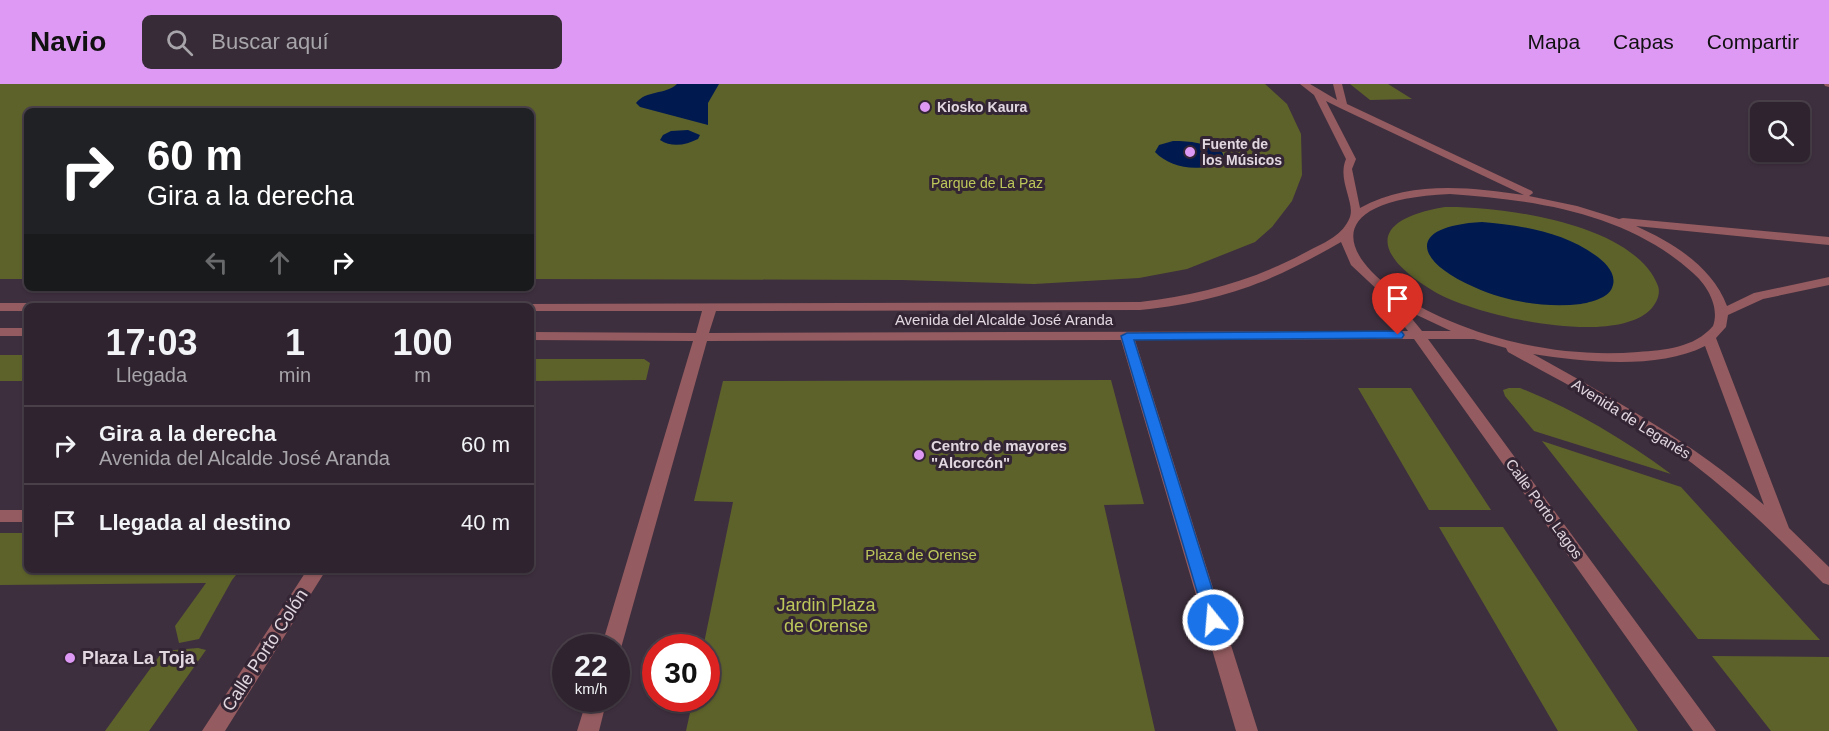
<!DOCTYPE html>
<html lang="es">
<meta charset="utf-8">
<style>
body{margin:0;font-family:Arial,sans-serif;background:#362b36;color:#f1f3f6;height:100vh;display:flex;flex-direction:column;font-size:22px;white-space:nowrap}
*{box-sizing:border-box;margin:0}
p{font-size:20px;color:#a7a4aa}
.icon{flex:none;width:33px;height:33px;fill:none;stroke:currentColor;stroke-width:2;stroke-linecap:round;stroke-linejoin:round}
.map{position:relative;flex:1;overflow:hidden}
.sheet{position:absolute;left:24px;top:219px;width:510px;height:270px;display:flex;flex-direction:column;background:#2e232e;border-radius:9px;box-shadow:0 2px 4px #0004,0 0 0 2px #49404a}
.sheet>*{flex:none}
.guide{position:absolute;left:24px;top:24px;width:510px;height:183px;border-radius:9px;box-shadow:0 2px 4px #0004,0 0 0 2px #49404a;background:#202124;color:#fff;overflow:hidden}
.buttons{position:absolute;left:1750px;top:18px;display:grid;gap:12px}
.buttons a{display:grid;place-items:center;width:60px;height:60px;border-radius:9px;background:#2e232e;box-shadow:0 2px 4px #0004,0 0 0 2px #49404a;font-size:30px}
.speed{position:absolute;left:552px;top:550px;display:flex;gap:12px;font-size:30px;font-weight:700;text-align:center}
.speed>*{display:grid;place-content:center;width:78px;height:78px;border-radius:50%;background:#2e232e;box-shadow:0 2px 4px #0004,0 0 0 2px #49404a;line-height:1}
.speed small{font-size:15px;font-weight:400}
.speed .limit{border:9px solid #d22;background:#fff;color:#111}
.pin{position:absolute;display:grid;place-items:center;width:51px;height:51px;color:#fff;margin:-62px -26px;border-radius:50% 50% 50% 0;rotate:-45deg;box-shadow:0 0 6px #0007}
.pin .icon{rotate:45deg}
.me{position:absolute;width:66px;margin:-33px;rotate:343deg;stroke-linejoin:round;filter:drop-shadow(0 0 4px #0008)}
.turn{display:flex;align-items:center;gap:21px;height:126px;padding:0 24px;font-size:27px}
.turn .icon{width:78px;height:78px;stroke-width:2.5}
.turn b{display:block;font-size:42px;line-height:51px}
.lanes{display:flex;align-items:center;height:57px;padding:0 24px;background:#0003;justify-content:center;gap:30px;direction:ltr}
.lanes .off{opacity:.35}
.eta{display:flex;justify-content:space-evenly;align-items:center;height:102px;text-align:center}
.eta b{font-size:36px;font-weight:800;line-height:42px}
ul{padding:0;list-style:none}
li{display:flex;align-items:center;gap:18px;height:78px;padding:0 24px;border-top:2px solid #49404a}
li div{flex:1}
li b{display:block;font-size:22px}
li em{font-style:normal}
header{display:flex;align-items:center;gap:36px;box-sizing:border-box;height:84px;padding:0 30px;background:#dd99f3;color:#111}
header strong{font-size:28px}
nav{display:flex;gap:33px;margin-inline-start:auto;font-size:21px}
.search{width:420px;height:54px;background:#362b36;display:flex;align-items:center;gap:15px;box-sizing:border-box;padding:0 21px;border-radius:9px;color:#a7a4aa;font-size:22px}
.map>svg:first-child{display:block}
.green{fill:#5d622b}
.water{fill:#001a50}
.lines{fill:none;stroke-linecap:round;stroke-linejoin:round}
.minor{fill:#945c60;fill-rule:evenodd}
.route{fill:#1a73e8;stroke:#114b97;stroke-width:1.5}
.poi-dot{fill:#dd99f3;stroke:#342534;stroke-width:2}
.labels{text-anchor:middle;stroke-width:6;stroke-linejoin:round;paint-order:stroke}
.far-poi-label{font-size:14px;font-weight:bold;fill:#e1d7e0;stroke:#342534;text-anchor:start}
.far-park-label{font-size:14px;fill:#bdc85a;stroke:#342534}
.street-label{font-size:15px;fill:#e1d7e0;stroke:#342534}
.poi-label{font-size:15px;font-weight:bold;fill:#e1d7e0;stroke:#342534;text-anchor:start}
.park-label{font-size:15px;fill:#bdc85a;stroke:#342534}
.near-park-label{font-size:18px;fill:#bdc85a;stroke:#342534}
.near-street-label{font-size:18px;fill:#e1d7e0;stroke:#342534}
.near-poi-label{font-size:18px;font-weight:bold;fill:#e1d7e0;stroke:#342534;text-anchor:start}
</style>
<header>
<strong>Navio</strong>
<div class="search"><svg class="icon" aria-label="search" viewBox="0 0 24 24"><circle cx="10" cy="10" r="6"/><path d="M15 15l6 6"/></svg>Buscar aquí</div>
<nav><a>Mapa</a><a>Capas</a><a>Compartir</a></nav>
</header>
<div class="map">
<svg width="1829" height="647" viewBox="0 0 1829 647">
<rect width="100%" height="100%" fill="#3e2f3e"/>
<!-- green -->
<path class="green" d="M0,0H1265L1287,20L1301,50L1302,91L1292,117L1272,143L1255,158L1187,185L1139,194L1034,200L902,196L531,195V27H27V195H0Z
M1350,0H1388L1412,15L1370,16Z
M1445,123C1502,122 1635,140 1658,202C1661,210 1656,220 1650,226C1612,263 1477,232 1435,208C1374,172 1366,136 1445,123Z
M0,271H27V297H0Z
M531,275H644L650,279L646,296L531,297Z
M1111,296L1144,420L1104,421L1155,647H686L693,615H706V564H703L733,418L694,417L723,297Z
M1358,304H1411L1491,426H1429Z
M1509,304H1520C1575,326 1623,355 1671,390L1534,347L1505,312L1503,306Z
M1542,357L1681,403L1820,556L1698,555Z
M1439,443H1503L1638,647H1558Z
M0,449H27V486H240L232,496L199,555L179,559L175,542L206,499L0,501Z
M198,564L206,566L149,647H105L163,567Z
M1712,572L1829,573V647H1771Z"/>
<!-- water -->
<path class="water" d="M677,0H719L708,19V41L640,23L636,19C646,6 665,11 677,0Z
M688,46L700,51L698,55C686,61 672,64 660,56L663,51L671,47Z
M1173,57C1191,57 1206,59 1222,68L1225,75C1205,89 1172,86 1155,68L1159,61Z
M1482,138C1520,141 1563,148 1595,171C1605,178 1618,190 1612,204C1608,214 1591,218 1581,220C1546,224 1507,218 1474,203C1414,177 1406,142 1482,138Z"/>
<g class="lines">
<!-- minor -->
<path class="minor" d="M1300,0H1310L1337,16L1333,0H1342L1347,20L1532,107L1533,109L1529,112L1577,122L1619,135L1623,134L1829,153V161L1636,142C1673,159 1712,182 1727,222L1754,209L1829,193V201L1763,215L1728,231L1726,243L1716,254L1789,444L1829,483V501L1823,499C1776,451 1728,404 1673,365C1621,328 1564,299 1508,268L1506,264L1474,255H1428L1716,647H1693L1414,255L1135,256L1258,647H1236L1121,256L707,257L621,564L616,570V564H601L693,257L531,256V248L696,249L702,227H531V222H525L526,220L1140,218C1201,211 1255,196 1310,166C1326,158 1343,151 1350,133C1355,118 1337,96 1346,75L1314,11ZM1326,17L1340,24L1524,111C1470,103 1410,96 1360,124L1352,85L1356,75ZM1450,110C1536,116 1627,129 1693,189C1707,201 1720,223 1713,242C1694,264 1665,266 1638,268C1574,273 1509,262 1450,237C1350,195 1295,117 1450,110ZM1341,158L1351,181L1383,211L1382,214L1408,247L709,249L716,227L1140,226C1222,217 1270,199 1341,158ZM1404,225L1451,247H1422ZM1705,262L1764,421C1693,358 1615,316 1533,270C1584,278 1658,286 1705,262Z
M1824,0H1829V3L1825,2Z
M0,219H27L33,222H27V227H0Z
M0,244H27V252H0Z
M0,426H27V438H0Z
M307,486H326L225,647H202Z
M587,615H607L599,647H577Z"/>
</g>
<!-- route -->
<path class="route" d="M1398,247L1402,248L1404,251L1402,254L1134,256L1222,536L1220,541L1213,543L1207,541L1121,252L1127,249Z"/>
<!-- markers -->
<g class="poi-dot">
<circle cx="925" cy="23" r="6"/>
<circle cx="1190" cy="68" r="6"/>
<circle cx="919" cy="371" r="6"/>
<circle cx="70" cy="574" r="6"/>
</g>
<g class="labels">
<!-- far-poi labels -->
<g class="far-poi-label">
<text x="937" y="28">Kiosko Kaura</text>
<text x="1202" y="65">Fuente de<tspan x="1202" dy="16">los Músicos</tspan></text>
</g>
<!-- far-park labels -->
<g class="far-park-label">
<text x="987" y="104">Parque de La Paz</text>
</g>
<!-- street labels -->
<g class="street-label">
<text x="1004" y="241">Avenida del Alcalde José Aranda</text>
<text transform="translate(1631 335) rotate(32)" y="5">Avenida de Leganés</text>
<text transform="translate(1544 425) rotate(54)" y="5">Calle Porto Lagos</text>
</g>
<!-- poi labels -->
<g class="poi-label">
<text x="931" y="367">Centro de mayores<tspan x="931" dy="17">"Alcorcón"</tspan></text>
</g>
<!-- park labels -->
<g class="park-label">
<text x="921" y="476">Plaza de Orense</text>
</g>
<!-- near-park labels -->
<g class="near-park-label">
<text x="826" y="527">Jardin Plaza<tspan x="826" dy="21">de Orense</tspan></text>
</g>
<!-- near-street labels -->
<g class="near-street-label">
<text transform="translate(265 566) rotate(-57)" y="6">Calle Porto Colón</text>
</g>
<!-- near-poi labels -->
<g class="near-poi-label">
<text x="82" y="580">Plaza La Toja</text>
</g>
</g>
</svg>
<div class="buttons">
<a><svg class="icon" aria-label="search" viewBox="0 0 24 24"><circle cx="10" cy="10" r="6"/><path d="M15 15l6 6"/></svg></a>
</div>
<div class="speed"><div>22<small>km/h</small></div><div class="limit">30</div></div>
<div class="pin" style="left:1398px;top:251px;background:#d93025"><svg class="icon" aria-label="arrive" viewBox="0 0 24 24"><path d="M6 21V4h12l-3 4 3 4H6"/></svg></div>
<svg class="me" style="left:1213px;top:536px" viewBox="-20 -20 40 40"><circle r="17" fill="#1a73e8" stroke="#fff" stroke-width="3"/><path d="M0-11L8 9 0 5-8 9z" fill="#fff"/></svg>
<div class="guide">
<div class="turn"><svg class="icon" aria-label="right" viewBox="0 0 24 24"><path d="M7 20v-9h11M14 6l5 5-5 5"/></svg><div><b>60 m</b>Gira a la derecha</div></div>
<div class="lanes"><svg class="icon off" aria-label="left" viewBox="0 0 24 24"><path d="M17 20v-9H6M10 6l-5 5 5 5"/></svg><svg class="icon off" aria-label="ahead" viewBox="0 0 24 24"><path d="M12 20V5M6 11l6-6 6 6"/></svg><svg class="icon" aria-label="right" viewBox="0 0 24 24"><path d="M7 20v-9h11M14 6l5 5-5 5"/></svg></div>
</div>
<section class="sheet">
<div class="eta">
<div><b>17:03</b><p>Llegada</p></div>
<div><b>1</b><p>min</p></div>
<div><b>100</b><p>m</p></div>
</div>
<ul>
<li><svg class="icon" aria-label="right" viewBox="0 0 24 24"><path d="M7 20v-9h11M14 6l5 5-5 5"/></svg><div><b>Gira a la derecha</b><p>Avenida del Alcalde José Aranda</p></div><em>60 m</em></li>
<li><svg class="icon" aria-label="arrive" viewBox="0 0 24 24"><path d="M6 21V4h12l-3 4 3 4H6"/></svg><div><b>Llegada al destino</b></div><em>40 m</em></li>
</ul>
</section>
</div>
